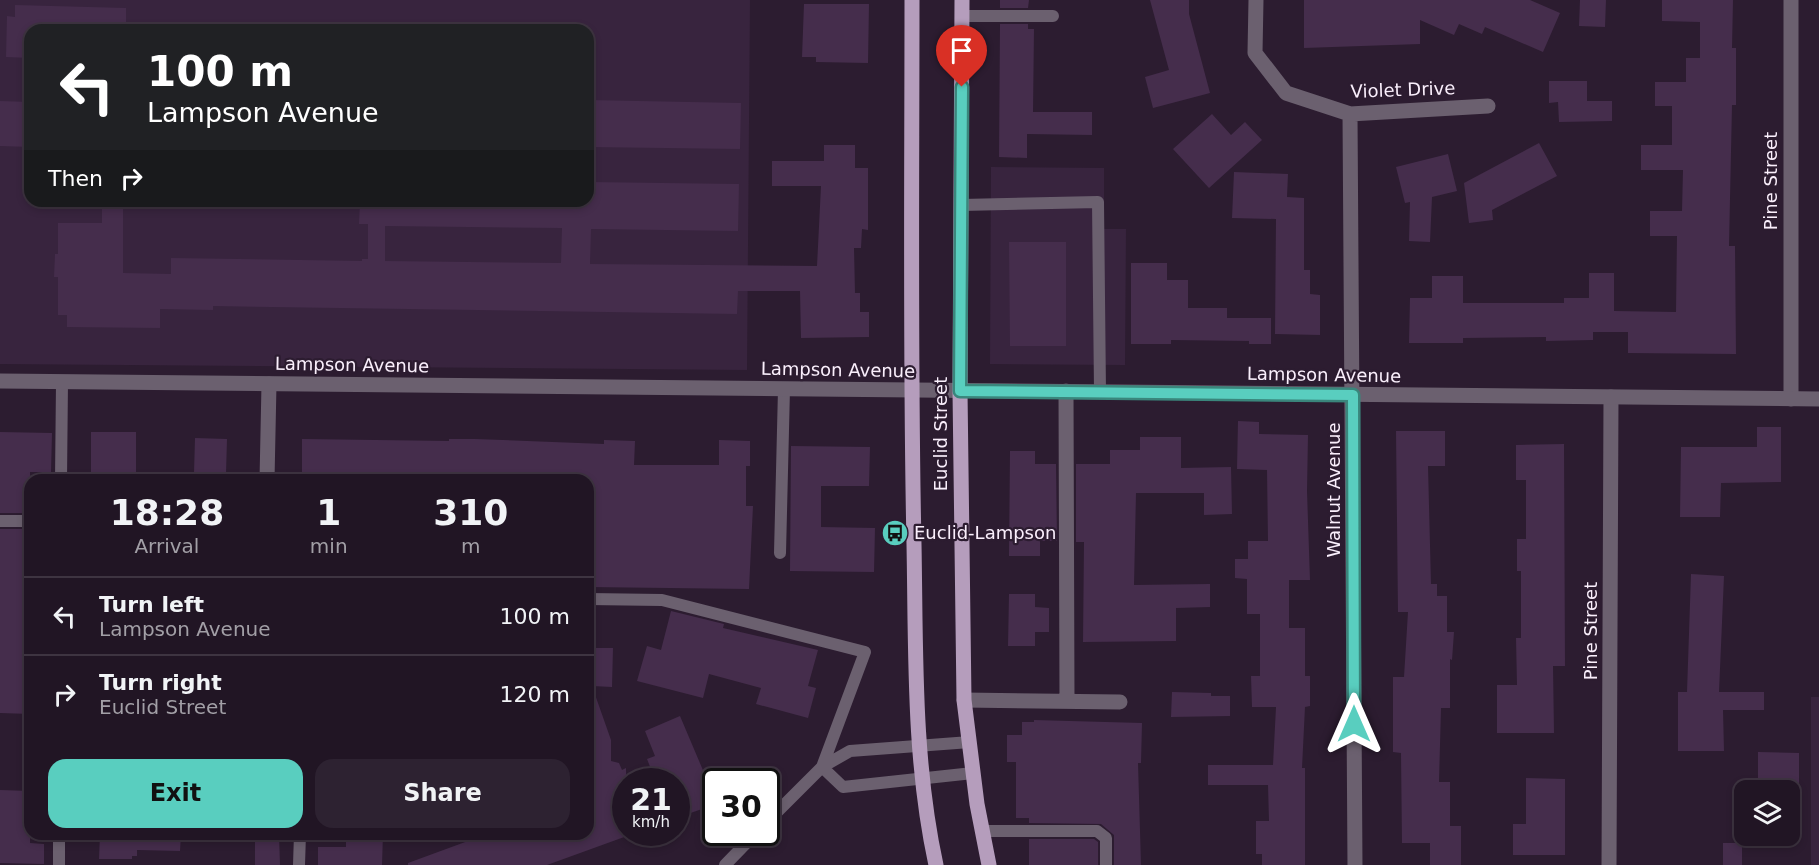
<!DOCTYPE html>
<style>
body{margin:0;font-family:"DejaVu Sans",sans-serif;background:#2d2231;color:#f1f3f6;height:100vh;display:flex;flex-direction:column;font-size:22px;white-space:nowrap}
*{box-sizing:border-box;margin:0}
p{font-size:20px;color:#a29fa6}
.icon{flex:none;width:33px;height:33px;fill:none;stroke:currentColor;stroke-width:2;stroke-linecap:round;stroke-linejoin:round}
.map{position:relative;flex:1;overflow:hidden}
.side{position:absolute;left:24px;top:474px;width:570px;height:366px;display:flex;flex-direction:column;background:#211524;border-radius:18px;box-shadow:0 3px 9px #0003,0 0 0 2px #3e3441}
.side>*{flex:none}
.hud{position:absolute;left:24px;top:24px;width:570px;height:183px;border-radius:18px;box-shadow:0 3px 9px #0003,0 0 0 2px #3e3441;background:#202124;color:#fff;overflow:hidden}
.tools{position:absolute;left:1734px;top:780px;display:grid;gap:12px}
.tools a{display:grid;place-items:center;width:66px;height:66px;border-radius:12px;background:#211524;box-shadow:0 3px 9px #0003,0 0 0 2px #3e3441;font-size:30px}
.speed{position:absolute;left:612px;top:768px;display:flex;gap:12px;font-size:30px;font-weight:700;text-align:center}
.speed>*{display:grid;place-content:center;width:78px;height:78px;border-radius:50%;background:#211524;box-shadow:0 3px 9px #0003,0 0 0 2px #3e3441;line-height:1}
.speed small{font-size:15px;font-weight:400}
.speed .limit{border:3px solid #111;border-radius:9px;background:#fff;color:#111}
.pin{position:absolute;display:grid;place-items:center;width:51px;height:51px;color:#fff;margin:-62px -26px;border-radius:50% 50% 50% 0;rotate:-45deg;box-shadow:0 0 6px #0007}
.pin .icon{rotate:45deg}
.me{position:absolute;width:66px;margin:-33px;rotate:0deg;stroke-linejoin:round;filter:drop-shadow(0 0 4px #0008)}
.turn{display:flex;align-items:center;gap:21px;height:126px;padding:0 24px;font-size:27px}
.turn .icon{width:78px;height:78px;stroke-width:2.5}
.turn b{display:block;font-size:42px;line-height:51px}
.then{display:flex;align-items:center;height:57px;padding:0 24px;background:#0003;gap:12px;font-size:22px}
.eta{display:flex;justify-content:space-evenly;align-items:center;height:102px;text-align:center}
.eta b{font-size:36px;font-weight:700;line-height:42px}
.action{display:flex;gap:12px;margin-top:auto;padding:12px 24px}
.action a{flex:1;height:69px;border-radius:18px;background:#59cebf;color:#111;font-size:24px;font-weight:700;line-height:69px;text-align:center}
.action a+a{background:#2d2231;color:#f1f3f6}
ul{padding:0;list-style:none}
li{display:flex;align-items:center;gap:18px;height:78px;padding:0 24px;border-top:2px solid #3e3441}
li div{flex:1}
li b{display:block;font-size:22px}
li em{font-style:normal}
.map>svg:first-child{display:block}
.built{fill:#38243e;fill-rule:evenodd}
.building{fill:#452d4c;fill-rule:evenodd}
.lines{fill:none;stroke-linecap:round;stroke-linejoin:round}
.service{stroke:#6b606f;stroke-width:12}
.minor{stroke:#6b606f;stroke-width:15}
.tertiary{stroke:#6b606f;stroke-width:15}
.primary{stroke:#b59dbc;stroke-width:15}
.route-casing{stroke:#3a867c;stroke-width:15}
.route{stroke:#59cebf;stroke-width:10}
.labels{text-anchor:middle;stroke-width:4.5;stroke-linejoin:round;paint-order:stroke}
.street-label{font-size:18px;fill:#faeffc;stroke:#2c1c30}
.poi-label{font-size:18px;fill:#faeffc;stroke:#2c1c30;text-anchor:start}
</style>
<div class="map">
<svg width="1819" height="865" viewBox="0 0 1819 865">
<rect width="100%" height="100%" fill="#2c1c30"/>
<!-- built -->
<path class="built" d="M0,0H750L747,370L0,364ZM30,30H588V201H30Z
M991,167L1104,168V229H1126L1125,365L990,364Z
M1811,697H1819V865H1811Z"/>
<!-- building -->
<path class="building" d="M1000,0H1029L1028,8H1000Z
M1150,0H1189V14L1210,93L1153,108L1145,77L1169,70Z
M1304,0H1530L1560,13L1543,52L1485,27L1482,34L1459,24L1454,35L1420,20V44L1304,48Z
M1580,0H1606L1605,27L1579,26Z
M1662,0H1733L1732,48H1736V105H1732L1729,246H1735L1736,354L1628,353V332H1593V340L1546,341V337L1463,338V343H1409L1410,298H1432V276H1463V303H1564V298H1589V273H1614V311L1676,312L1677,236H1650V211H1682L1683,170H1641V145H1672V106H1655V82H1686V58H1700V22L1662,21Z
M804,4H869L868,63L816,62V57H802Z
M15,5L126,8V30H30V58L6,57L7,16L15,17Z
M1000,24H1028V29H1034L1033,112H1092V135L1027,134V158L999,157Z
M1549,81H1587V101H1612V121L1559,122L1558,102L1549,103Z
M588,100L741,103L740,149L588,147Z
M0,101L30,102V147L0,146Z
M1212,114L1231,135L1245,122L1262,140L1209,188L1173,149Z
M1539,143L1557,176L1492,210L1493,220L1469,223L1464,183Z
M824,145H855V168H868V230L862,229L861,248H854L855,293H860V312H869V337L801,338L800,291H738L737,314L213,306V310L160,309V328L67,327V315H58V277H54L55,254H58V223H102V201H123V273L171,274V258L362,261V259H368V224H359L360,201H588V182L739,184L738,231L591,229L590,264L817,266L821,186H772V161H824ZM385,226L562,228L561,263L385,261Z
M1448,154L1457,191L1432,197L1430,242L1409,241L1410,202L1405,203L1396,167Z
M1234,172L1288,174L1287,197L1304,198V270H1310V294L1320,295V335L1275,334L1276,219L1232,218Z
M1009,242H1066V346H1010Z
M1131,263H1167V280H1188V308H1227V318H1271V344H1249V341L1171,340V344H1131Z
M1238,421L1259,422V434L1308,435L1307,491L1310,580H1289V628H1305V676H1310V706L1305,707L1302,768H1305V865H1262V854H1256V821H1269L1268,785H1208V765H1273L1276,707H1252L1251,676H1260V614H1247V579L1235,578V559H1248V541H1268L1267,470L1237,469Z
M1757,427H1781V482L1721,483L1720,517H1680L1681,447H1757Z
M1396,431H1445V466H1428L1431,584H1437V596H1447V632H1454L1452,660L1450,659V708H1441L1439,782H1450V826H1461V865H1430V843H1402L1401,753L1393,752V677H1404L1408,612H1398Z
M0,432L52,433L51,472H30V513H0Z
M91,432H136V480H91Z
M1140,437H1181V468L1231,467L1232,514L1204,515V493H1136L1134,585L1210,584V607L1176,608V641L1083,642L1084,542H1076V464H1110V450H1140Z
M195,438L227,439L226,474L194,473Z
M302,439L449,441V439H475L604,444V440L635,441L634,465H719V440L750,441V466H746V506H753L749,589L588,587V480H302Z
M1564,444L1565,666H1553L1554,733H1497V685H1517L1516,638H1521V571H1517V539H1526V480H1516V445Z
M791,446L870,447L869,486H821V527L875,528L874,572L790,571Z
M1010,451H1035V464H1056L1057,541H1040V556H1009Z
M0,529H30V714L0,713Z
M1691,574L1724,576L1719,692H1764V710H1723L1724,751H1678V692H1687Z
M1009,594H1035V607L1049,608V632H1035V646H1008Z
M671,611L724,624L723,628L818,650L808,686L816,688L808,718L756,704L761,688L709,674L703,698L637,681L647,646L661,650Z
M588,648H613L612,687L592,686L611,740V761L619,763L622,770L626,768L627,836L547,865H408V863L487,834H588Z
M1172,692L1211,693V696H1230V716L1171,717Z
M680,716L716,801L701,806L702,809L676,818V782H656L647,759L655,756L645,731Z
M1034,720L1142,723L1141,763H1138L1141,865H1114V835L1101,824L1029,823V818H1016V762H1007V735H1022V722H1034Z
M1758,752L1799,753V783H1783V790H1758Z
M1526,778L1565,779V855H1513V824H1526Z
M0,790L30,791V843L44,844V864L0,863Z
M100,834H181L180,851L137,850V856H132V859H99Z
M255,834H279L280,865H255Z
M346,834H383L382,865H318V847H346Z
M1029,839H1094L1098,842V865H1029Z
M1723,843H1742V865H1723Z"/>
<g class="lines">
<!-- service -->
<path class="service" d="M962,16H1053
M961,205L1098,202L1100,392
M61,480L62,382
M0,521H30
M780,553L784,389
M588,599L662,600L865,652L822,767L766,823
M970,742L850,751L822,767L843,787L973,773
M982,831H1097L1106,838V865
M59,865V834
M299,865L300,834
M725,865L757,832"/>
<!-- minor -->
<path class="minor" d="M1256,0L1255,53L1286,93L1350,114L1488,106
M1350,114L1355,865
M1066,391L1067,701
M1791,399V0
M267,480L269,384
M964,700L1120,702
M1609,865L1611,397"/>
<!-- tertiary -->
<path class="tertiary" d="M0,381L1819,399"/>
<!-- primary -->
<path class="primary" d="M912,0C912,181 910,363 914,544C916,651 913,760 936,865
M962,0L960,391L964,700L977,804L989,865"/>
</g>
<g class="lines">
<defs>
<path id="route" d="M962,87L960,391L1353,395L1354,724"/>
</defs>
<!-- route casing -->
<use href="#route" class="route-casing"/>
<!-- route -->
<use href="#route" class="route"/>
</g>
<!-- icons -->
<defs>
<symbol id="bus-disc" viewBox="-11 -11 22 22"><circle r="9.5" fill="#59cebf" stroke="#2c1c30"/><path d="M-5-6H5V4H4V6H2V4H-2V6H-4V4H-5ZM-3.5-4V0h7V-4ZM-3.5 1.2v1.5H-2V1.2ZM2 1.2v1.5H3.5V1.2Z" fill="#111"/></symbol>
</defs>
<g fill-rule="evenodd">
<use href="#bus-disc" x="880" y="518" width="30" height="30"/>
</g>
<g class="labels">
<!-- street labels -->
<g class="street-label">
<text transform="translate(1403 90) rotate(-2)" y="6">Violet Drive</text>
<text transform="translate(1771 181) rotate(-90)" y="6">Pine Street</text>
<text transform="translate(352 365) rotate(1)" y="6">Lampson Avenue</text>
<text transform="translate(838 370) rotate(1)" y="6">Lampson Avenue</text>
<text transform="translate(1324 375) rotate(1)" y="6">Lampson Avenue</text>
<text transform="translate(941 434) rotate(-90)" y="6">Euclid Street</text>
<text transform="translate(1334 490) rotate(-90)" y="6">Walnut Avenue</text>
<text transform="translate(1591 631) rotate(-90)" y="6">Pine Street</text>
</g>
<!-- poi labels -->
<g class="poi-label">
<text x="914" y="539">Euclid-Lampson</text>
</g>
</g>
</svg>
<div class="tools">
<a><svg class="icon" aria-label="layers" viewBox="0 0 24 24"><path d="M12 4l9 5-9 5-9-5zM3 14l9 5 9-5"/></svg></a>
</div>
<div class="speed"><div>21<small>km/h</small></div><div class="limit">30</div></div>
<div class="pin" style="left:962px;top:87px;background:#d93025"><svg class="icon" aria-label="arrive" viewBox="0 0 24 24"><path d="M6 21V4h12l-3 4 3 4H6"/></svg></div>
<svg class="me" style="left:1354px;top:724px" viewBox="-20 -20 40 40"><path d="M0-17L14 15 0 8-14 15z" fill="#59cebf" stroke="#fff" stroke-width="4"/></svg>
<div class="hud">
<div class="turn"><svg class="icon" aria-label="left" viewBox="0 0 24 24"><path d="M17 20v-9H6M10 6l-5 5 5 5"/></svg><div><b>100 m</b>Lampson Avenue</div></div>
<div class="then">Then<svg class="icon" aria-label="right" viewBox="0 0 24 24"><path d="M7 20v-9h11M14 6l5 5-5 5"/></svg></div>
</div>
<section class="side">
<div class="eta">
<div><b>18:28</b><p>Arrival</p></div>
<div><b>1</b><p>min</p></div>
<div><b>310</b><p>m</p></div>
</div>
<ul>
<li><svg class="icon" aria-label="left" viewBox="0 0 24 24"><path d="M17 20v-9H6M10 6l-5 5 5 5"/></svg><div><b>Turn left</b><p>Lampson Avenue</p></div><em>100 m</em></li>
<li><svg class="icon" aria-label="right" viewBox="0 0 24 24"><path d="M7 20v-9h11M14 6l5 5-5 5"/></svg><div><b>Turn right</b><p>Euclid Street</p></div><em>120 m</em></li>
</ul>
<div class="action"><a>Exit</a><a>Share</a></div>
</section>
</div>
